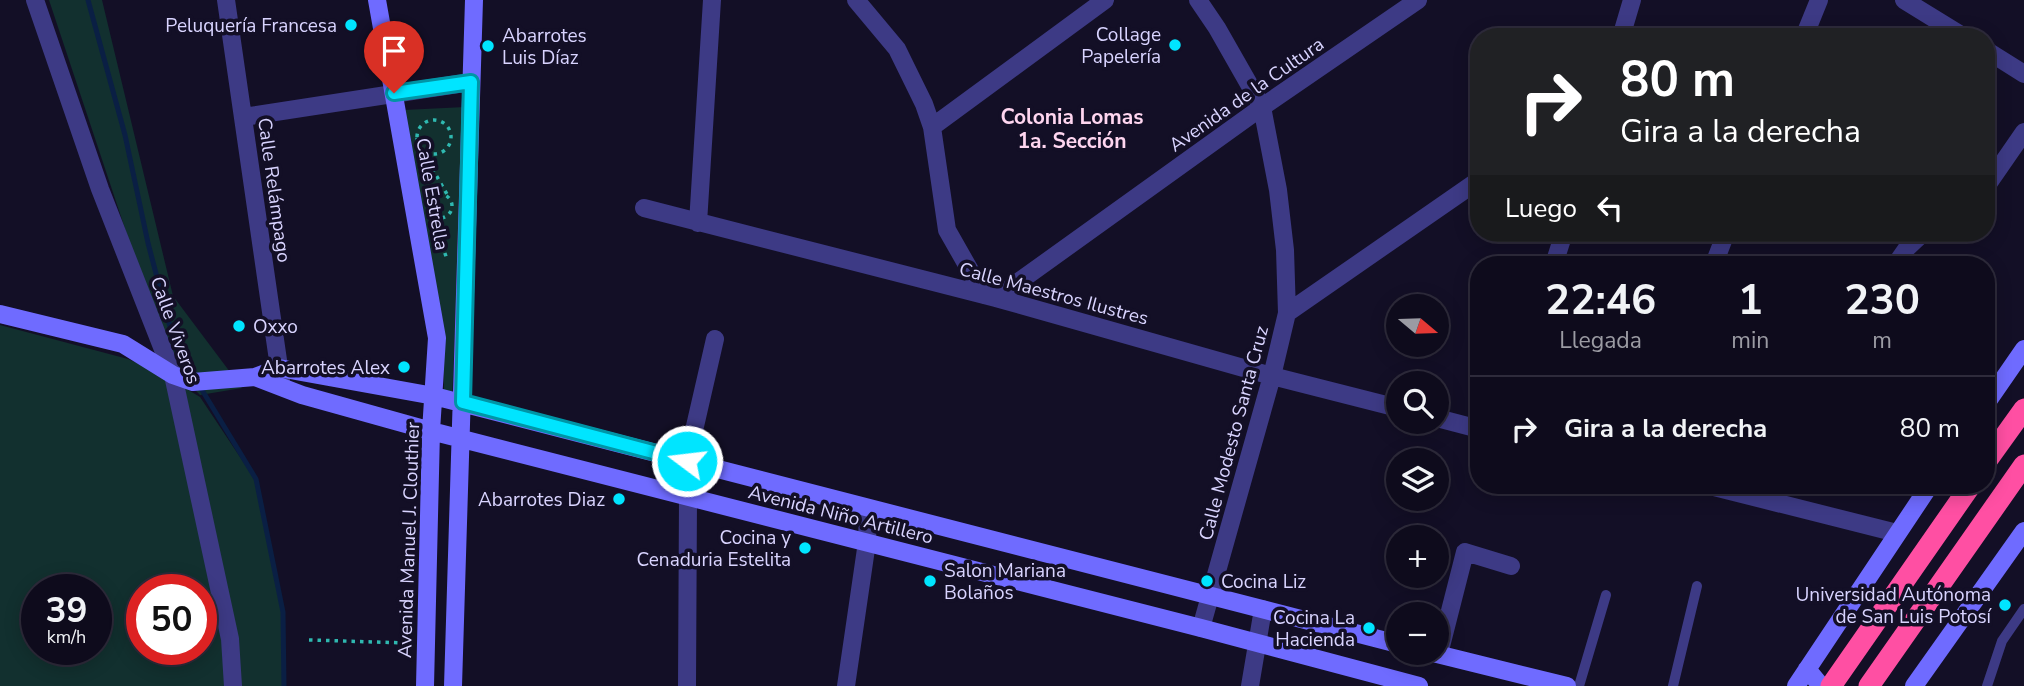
<!DOCTYPE html>
<html lang="es">
<meta charset="utf-8">
<style>
body{margin:0;font-family:"Nunito Sans",sans-serif;background:#1c1929;color:#f1f3f6;height:100vh;display:flex;flex-direction:column;font-size:26px;white-space:nowrap}
*{box-sizing:border-box;margin:0}
p{font-size:23px;color:#9b9ba3}
.icon{flex:none;width:38px;height:38px;fill:none;stroke:currentColor;stroke-width:2;stroke-linecap:round;stroke-linejoin:round}
.map{position:relative;flex:1;overflow:hidden}
.drawer{position:absolute;left:1470px;top:256px;width:525px;height:238px;display:flex;flex-direction:column;background:#0e0b1c;border-radius:28px;box-shadow:0 4px 18px #0003,0 0 0 2px #2e2b3b}
.drawer>*{flex:none}
.guide{position:absolute;left:1470px;top:28px;width:525px;height:214px;border-radius:28px;box-shadow:0 4px 18px #0003,0 0 0 2px #2e2b3b;background:#202124;color:#fff;overflow:hidden}
.needle{width:46px;rotate:109deg}
.fabs{position:absolute;left:1386px;top:294px;display:grid;gap:14px}
.fabs a{display:grid;place-items:center;width:63px;height:63px;border-radius:50%;background:#0e0b1c;box-shadow:0 4px 18px #0003,0 0 0 2px #2e2b3b;font-size:35px}
.speed{position:absolute;left:21px;top:574px;display:flex;gap:14px;font-size:35px;font-weight:700;text-align:center}
.speed>*{display:grid;place-content:center;width:91px;height:91px;border-radius:50%;background:#0e0b1c;box-shadow:0 4px 18px #0003,0 0 0 2px #2e2b3b;line-height:1}
.speed small{font-size:18px;font-weight:400}
.speed .limit{border:10px solid #d22;background:#fff;color:#111}
.pin{position:absolute;display:grid;place-items:center;width:60px;height:60px;color:#fff;margin:-72px -30px;border-radius:50% 50% 50% 0;rotate:-45deg;box-shadow:0 0 7px #0007}
.pin .icon{rotate:45deg}
.me{position:absolute;width:77px;margin:-38px;rotate:285deg;stroke-linejoin:round;filter:drop-shadow(0 0 5px #0008)}
.turn{display:flex;align-items:center;gap:24px;height:147px;padding:0 35px;font-size:32px}
.turn .icon{width:91px;height:91px;stroke-width:2.5}
.turn b{display:block;font-size:49px;line-height:60px}
.then{display:flex;align-items:center;height:66px;padding:0 35px;background:#0003;gap:14px;font-size:26px}
.eta{display:flex;justify-content:space-evenly;align-items:center;height:119px;text-align:center}
.eta b{font-size:42px;font-weight:700;line-height:49px}
ul{padding:0;list-style:none}
li{display:flex;align-items:center;gap:21px;height:105px;padding:0 35px;border-top:2px solid #2e2b3b}
li div{flex:1}
li b{display:block;font-size:26px}
li em{font-style:normal}
.map>svg:first-child{display:block}
.green{fill:#12302f;fill-rule:evenodd}
.lines{fill:none;stroke-linecap:round;stroke-linejoin:round}
.stream{stroke:#0a1f44;stroke-width:5}
.path{stroke:#2fb8b0;stroke-width:3.5;stroke-dasharray:3.5 5;stroke-linecap:butt}
.lane{stroke:#3d3a85;stroke-width:10}
.street{stroke:#3d3a85;stroke-width:18}
.secondary{stroke:#6f6bff;stroke-width:18}
.highway{stroke:#ff4fa3;stroke-width:21}
.route-casing{stroke:#0095a6;stroke-width:18}
.route{stroke:#00e5ff;stroke-width:12}
.poi-dot{fill:#00e5ff;stroke:#130f26;stroke-width:2.5}
.labels{text-anchor:middle;stroke-width:7;stroke-linejoin:round;paint-order:stroke}
.poi-label{font-size:19px;fill:#d9d4ff;stroke:#130f26;text-anchor:end}
.street-label{font-size:19px;fill:#d9d4ff;stroke:#130f26}
.neighbourhood-label{font-size:21px;font-weight:bold;fill:#ffd6f0;stroke:#130f26}
</style>
<div class="map">
<svg width="2024" height="686" viewBox="0 0 2024 686">
<rect width="100%" height="100%" fill="#130f26"/>
<!-- green -->
<path class="green" d="M49,0H102L173,296L242,388L200,395L170,364Z
M465,107L452,398L444,396L443,337L404,110Z
M0,325L128,359L162,374L200,397L256,481L283,614L284,686H0ZM37,590H96V649H37ZM142,590H201V649H142Z"/>
<g class="lines">
<!-- stream -->
<path class="stream" d="M88,0L125,135L148,243L173,338L195,376
M199,385L256,479L283,612L284,686"/>
<!-- path -->
<path class="path" d="M417 137a17 17 0 1 1 34 0a17 17 0 1 1-34 0Z
M424,154L448,196
M428 206a12 12 0 1 1 24 0a12 12 0 1 1-24 0Z
M439,237L447,259
M309,640L409,643"/>
<!-- lane -->
<path class="lane" d="M1579,686L1606,595
M1673,686L1697,586
M1987,686L2002,641L2024,609"/>
<!-- street -->
<path class="street" d="M35,0L100,189L173,375L230,639L233,686
M226,0L281,381
M856,0L897,49L924,104L932,127L947,230L984,295
M1198,0L1217,28L1262,107L1278,190L1285,250L1287,313L1272,376L1201,628
M1904,0L1964,37
M1621,37L1632,0
M1804,37L1819,0
M1986,50L2024,74
M244,117L471,82
M932,127L1105,0
M1986,187L2024,132
M644,208L996,298L1272,376L1398,408
M698,223L712,0
M1554,264L1564,233
M1714,264L1726,233
M1896,264L1907,248L1923,233
M996,298L1262,107L1418,0
M1287,313L1479,180
M1437,418L1479,429
M687,461L715,339
M1706,485L1897,533
M1439,654L1465,552L1511,566
M687,686L688,498
M846,686L867,542L868,509
M1250,686L1263,609"/>
<!-- secondary -->
<path class="secondary" d="M377,0L437,338L431,431L425,686
M0,314L123,344L173,375L193,382L255,377L279,368L434,396L1398,644
M255,377L302,395L431,431L1201,628L1419,686
M1986,404L2024,349
M1433,653L1567,686
M1807,669L1821,686
M453,686L474,0
M1796,686L1930,485
M1914,686L2024,531"/>
<!-- highway -->
<path class="highway" d="M1986,462L2024,409
M1831,686L1971,485
M1869,686L2024,465"/>
</g>
<g class="lines">
<defs>
<path id="route" d="M394,93L471,82L463,402L687,461"/>
</defs>
<!-- route casing -->
<use href="#route" class="route-casing"/>
<!-- route -->
<use href="#route" class="route"/>
</g>
<!-- markers -->
<g class="poi-dot">
<circle cx="351" cy="25" r="7"/>
<circle cx="1175" cy="45" r="7"/>
<circle cx="488" cy="46" r="7"/>
<circle cx="239" cy="326" r="7"/>
<circle cx="404" cy="367" r="7"/>
<circle cx="619" cy="499" r="7"/>
<circle cx="805" cy="548" r="7"/>
<circle cx="930" cy="581" r="7"/>
<circle cx="1207" cy="581" r="7"/>
<circle cx="2005" cy="605" r="7"/>
<circle cx="1369" cy="628" r="7"/>
</g>
<g class="labels">
<!-- poi labels -->
<g class="poi-label">
<text x="337" y="32">Peluquería Francesa</text>
<text x="1161" y="41">Collage<tspan x="1161" dy="22">Papelería</tspan></text>
<text x="502" y="42" text-anchor="start">Abarrotes<tspan x="502" dy="22">Luis Díaz</tspan></text>
<text x="253" y="333" text-anchor="start">Oxxo</text>
<text x="390" y="374">Abarrotes Alex</text>
<text x="605" y="506">Abarrotes Diaz</text>
<text x="791" y="544">Cocina y<tspan x="791" dy="22">Cenaduria Estelita</tspan></text>
<text x="944" y="577" text-anchor="start">Salon Mariana<tspan x="944" dy="22">Bolaños</tspan></text>
<text x="1221" y="588" text-anchor="start">Cocina Liz</text>
<text x="1991" y="601">Universidad Autónoma<tspan x="1991" dy="22">de San Luis Potosí</tspan></text>
<text x="1355" y="624">Cocina La<tspan x="1355" dy="22">Hacienda</tspan></text>
</g>
<!-- street labels -->
<g class="street-label">
<text transform="translate(1246 94) rotate(-35)" y="7">Avenida de la Cultura</text>
<text transform="translate(275 190) rotate(82)" y="7">Calle Relámpago</text>
<text transform="translate(433 194) rotate(80)" y="7">Calle Estrella</text>
<text transform="translate(1054 293) rotate(15)" y="7">Calle Maestros Ilustres</text>
<text transform="translate(176 330) rotate(70)" y="7">Calle Viveros</text>
<text transform="translate(1233 433) rotate(-75)" y="7">Calle Modesto Santa Cruz</text>
<text transform="translate(841 514) rotate(14)" y="7">Avenida Niño Artillero</text>
<text transform="translate(408 540) rotate(-88)" y="7">Avenida Manuel J. Clouthier</text>
</g>
<!-- neighbourhood labels -->
<g class="neighbourhood-label">
<text x="1072" y="124">Colonia Lomas<tspan x="1072" dy="24">1a. Sección</tspan></text>
</g>
</g>
</svg>
<div class="fabs">
<a><svg class="needle" viewBox="-14 -14 28 28"><path d="M0-13l5 13h-10z" fill="#e53935"/><path d="M0 13l5-13h-10z" fill="#9b9ba3"/></svg></a>
<a><svg class="icon" aria-label="search" viewBox="0 0 24 24"><circle cx="10" cy="10" r="6"/><path d="M15 15l6 6"/></svg></a>
<a><svg class="icon" aria-label="layers" viewBox="0 0 24 24"><path d="M12 4l9 5-9 5-9-5zM3 14l9 5 9-5"/></svg></a>
<a>+</a>
<a>−</a>
</div>
<div class="speed"><div>39<small>km/h</small></div><div class="limit">50</div></div>
<div class="pin" style="left:394px;top:93px;background:#d93025"><svg class="icon" aria-label="arrive" viewBox="0 0 24 24"><path d="M6 21V4h12l-3 4 3 4H6"/></svg></div>
<svg class="me" style="left:687px;top:461px" viewBox="-20 -20 40 40"><circle r="17" fill="#00e5ff" stroke="#fff" stroke-width="3"/><path d="M0-11L8 9 0 5-8 9z" fill="#fff"/></svg>
<div class="guide">
<div class="turn"><svg class="icon" aria-label="right" viewBox="0 0 24 24"><path d="M7 20v-9h11M14 6l5 5-5 5"/></svg><div><b>80 m</b>Gira a la derecha</div></div>
<div class="then">Luego<svg class="icon" aria-label="left" viewBox="0 0 24 24"><path d="M17 20v-9H6M10 6l-5 5 5 5"/></svg></div>
</div>
<section class="drawer">
<div class="eta">
<div><b>22:46</b><p>Llegada</p></div>
<div><b>1</b><p>min</p></div>
<div><b>230</b><p>m</p></div>
</div>
<ul>
<li><svg class="icon" aria-label="right" viewBox="0 0 24 24"><path d="M7 20v-9h11M14 6l5 5-5 5"/></svg><div><b>Gira a la derecha</b></div><em>80 m</em></li>
</ul>
</section>
</div>
